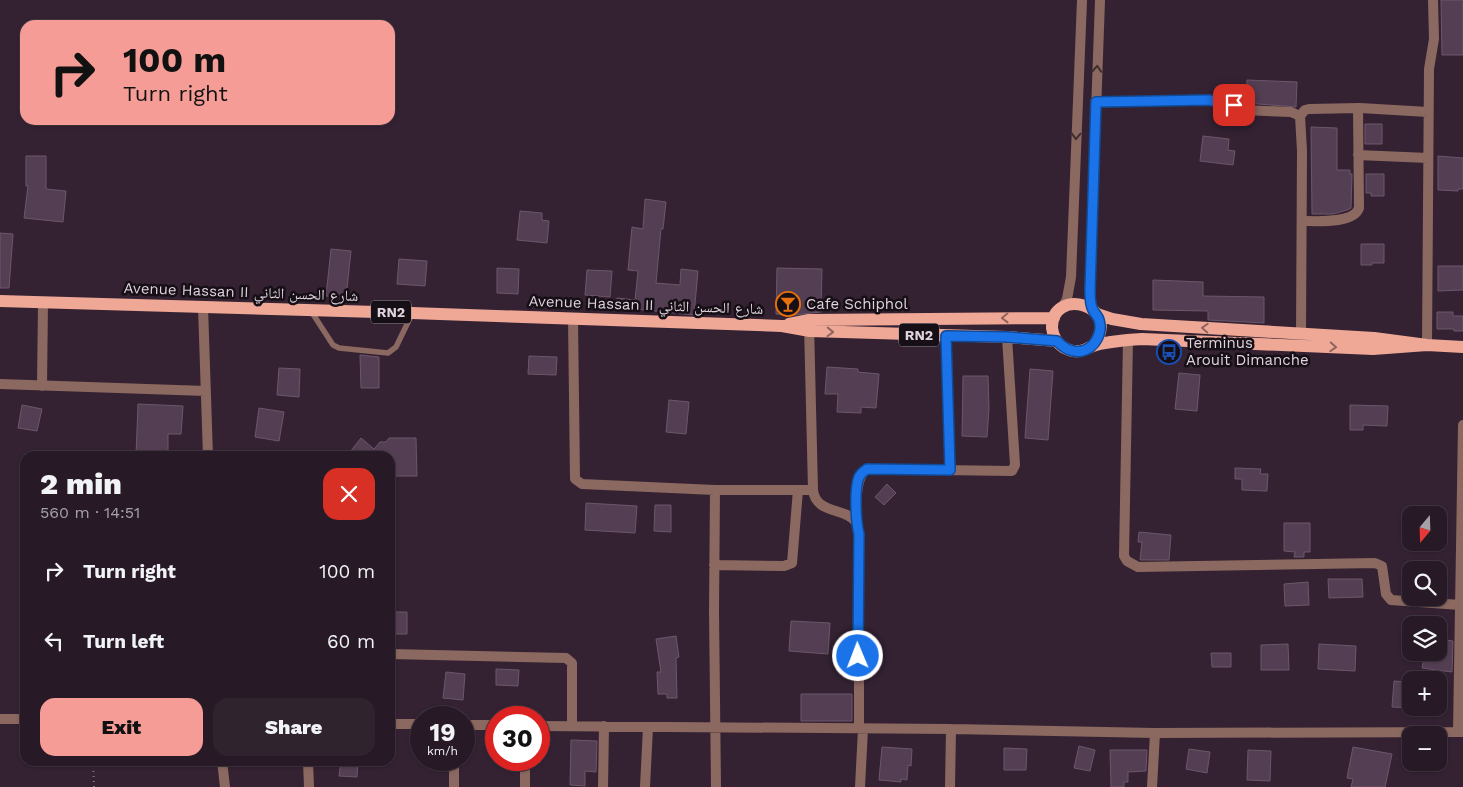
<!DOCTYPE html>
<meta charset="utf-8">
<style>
body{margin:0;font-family:"Work Sans","Noto Naskh Arabic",sans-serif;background:#2f232e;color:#f1f3f6;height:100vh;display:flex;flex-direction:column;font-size:19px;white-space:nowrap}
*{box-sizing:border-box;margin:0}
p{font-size:16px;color:#a4a1a7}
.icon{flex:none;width:28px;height:28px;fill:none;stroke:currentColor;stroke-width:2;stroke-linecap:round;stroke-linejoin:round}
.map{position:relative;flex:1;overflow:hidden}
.details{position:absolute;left:20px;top:451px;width:375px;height:315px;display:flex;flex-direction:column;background:#271a26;border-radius:15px;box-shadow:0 1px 4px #0004,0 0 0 1px #433843}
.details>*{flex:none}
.top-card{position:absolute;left:20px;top:20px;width:375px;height:105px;border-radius:15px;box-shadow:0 1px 4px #0004,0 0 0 1px #433843;background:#f59c96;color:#111;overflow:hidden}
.needle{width:32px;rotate:199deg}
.controls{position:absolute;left:1402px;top:506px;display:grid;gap:10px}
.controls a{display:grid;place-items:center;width:45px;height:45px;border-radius:10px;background:#271a26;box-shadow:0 1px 4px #0004,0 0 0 1px #433843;font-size:25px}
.speed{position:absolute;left:410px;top:706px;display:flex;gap:10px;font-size:25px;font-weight:700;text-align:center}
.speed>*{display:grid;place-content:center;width:65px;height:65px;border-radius:50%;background:#271a26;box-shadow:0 1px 4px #0004,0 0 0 1px #433843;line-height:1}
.speed small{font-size:12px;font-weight:400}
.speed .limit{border:8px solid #d22;background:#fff;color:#111}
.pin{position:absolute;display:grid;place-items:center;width:42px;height:42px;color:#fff;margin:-21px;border-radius:10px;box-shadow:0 2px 8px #0006}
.me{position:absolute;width:55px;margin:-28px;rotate:359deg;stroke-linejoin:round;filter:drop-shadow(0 0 4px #0008)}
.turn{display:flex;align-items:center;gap:18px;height:105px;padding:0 20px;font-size:22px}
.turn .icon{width:65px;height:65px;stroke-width:2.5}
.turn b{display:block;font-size:35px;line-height:42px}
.round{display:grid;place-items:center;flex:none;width:52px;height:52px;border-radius:15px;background:#2f232e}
.headline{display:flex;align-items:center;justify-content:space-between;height:85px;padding:0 20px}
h1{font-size:30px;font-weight:800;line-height:38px}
.button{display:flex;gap:10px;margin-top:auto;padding:10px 20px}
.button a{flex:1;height:58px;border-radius:15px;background:#f59c96;color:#111;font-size:20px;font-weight:800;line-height:58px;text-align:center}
.button a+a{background:#2f232e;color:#f1f3f6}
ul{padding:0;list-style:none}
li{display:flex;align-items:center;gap:15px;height:70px;padding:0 20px}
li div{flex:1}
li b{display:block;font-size:19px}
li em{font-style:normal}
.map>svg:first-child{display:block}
.building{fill:#543e53;stroke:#6c576a}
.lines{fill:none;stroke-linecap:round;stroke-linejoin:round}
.path{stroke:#857584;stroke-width:2;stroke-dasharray:1 4;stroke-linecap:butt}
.service{stroke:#8c6960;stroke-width:5.5}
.minor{stroke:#8c6960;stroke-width:10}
.tertiary{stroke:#8c6960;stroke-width:10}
.primary{stroke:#f0a896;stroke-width:12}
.oneway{stroke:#402e30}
.oneway2{stroke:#8e635c}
.route-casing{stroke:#114b97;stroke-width:12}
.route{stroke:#1a73e8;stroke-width:9}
.labels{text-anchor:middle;stroke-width:5;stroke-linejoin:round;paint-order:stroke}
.shield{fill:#170f16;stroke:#a398a2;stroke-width:1}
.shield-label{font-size:14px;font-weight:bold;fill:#dfd3de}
.street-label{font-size:15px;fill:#dfd3de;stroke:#170f16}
.poi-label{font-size:15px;fill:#dfd3de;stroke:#170f16;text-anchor:start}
</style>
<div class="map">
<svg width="1463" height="787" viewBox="0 0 1463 787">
<rect width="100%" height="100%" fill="#342233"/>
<!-- building -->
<path class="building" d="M1441,0H1463V55H1442Z
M1247,80L1297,82L1296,107L1246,103Z
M1365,124H1382V144H1365Z
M1311,127L1337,128V170H1350V174H1352L1351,208L1347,210L1333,214H1312Z
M1203,136L1229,139L1228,150L1235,151L1233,165L1200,161Z
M26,156H46V189L66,191L63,222L24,218L28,186H26Z
M1438,156L1463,158V189H1458V191L1438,190Z
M1366,174H1384V196H1371V193H1366Z
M645,199L666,202L663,229H661L656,283L680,285L681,269L698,271L694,315L616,307L617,298L635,300L638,271L628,270L632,227L643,229Z
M520,211L542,213V220L549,221L547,243L517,240Z
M0,233L13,234L9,288H0Z
M1361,244H1384V263H1372V265H1361Z
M331,249L351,251L346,298L326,296Z
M399,259L427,261L425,286L397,284Z
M1438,266H1463V290L1438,291Z
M497,268L519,269L518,294L497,293Z
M777,268L822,269L821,312L794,315L776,314Z
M587,270L612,271L610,297L585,295Z
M1153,280L1203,282V296L1264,297V323L1208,320V311L1153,310Z
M1437,312H1453V316H1463V331H1454V329H1437Z
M360,355L379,357V388H361Z
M529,356L557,357L556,375L528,374Z
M827,367L858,369V372L879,374L876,408L861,407V413L837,412L838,394H825Z
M279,368L300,369L299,397L277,395Z
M1030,369L1053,371L1048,440L1025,438Z
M1179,373L1200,375L1197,411L1175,409Z
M963,376H988L989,408L987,437L962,436Z
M669,400L689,402L686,434L666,432Z
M138,404L183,406L181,434H168V456H136Z
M22,405L42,409L37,431L18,428Z
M1350,405L1388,406L1387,426L1363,425V430H1350Z
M259,408L284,412L279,441L255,437Z
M361,438L374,449L380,442H386L389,438H416L417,476H390V456H355L350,452Z
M1235,468L1261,469L1260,474H1268L1267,491L1242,490V479H1235Z
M887,484L896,493L884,505L875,497Z
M586,503L637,506L635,533L585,530Z
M655,505H671V532L654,531Z
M1284,523H1310V552H1304V557H1294L1295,552L1284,551Z
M1139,532L1171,535L1169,560H1140L1142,542H1138Z
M1328,579H1362L1363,597L1329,598Z
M1308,582L1309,605L1285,606L1284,584Z
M390,612H407V634H390Z
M791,621L830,623L828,654L789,651Z
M676,636L679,657L676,658L677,698H667V694H658L657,672H661L656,639Z
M1439,639L1453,641L1452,672L1422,668L1425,652H1439Z
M1288,644L1289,670H1261V645Z
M1319,644L1356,646L1355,671L1318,669Z
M1211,653H1231V667H1212Z
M496,669L519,670L518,686L496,685Z
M446,672L465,674L463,700L443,698Z
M1394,681L1407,682L1406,684H1411V708L1392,707Z
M801,694H852V721H801Z
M571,740L597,741L596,772L585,771V786L570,785Z
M1079,746L1095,750L1090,771L1074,768Z
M882,747L912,749L911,766L908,765L907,780L901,779V782L879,780Z
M1353,747L1392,754L1385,787H1351L1353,779L1347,778Z
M1004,748L1027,749L1026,770H1004Z
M1189,749L1210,752L1207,773L1186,769Z
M1110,750H1147L1146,771L1128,772V782H1124V787H1111Z
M1248,750L1271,751L1270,781L1247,780Z
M341,761H358L357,777L339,776Z"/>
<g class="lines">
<!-- path -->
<path class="path" d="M93,761L94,787"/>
<!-- service -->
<path class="service" d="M311,311L333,345L339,348L388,353L396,347L412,314"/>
<!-- minor -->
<path class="minor" d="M1095,102L1209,100L1234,105L1243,110L1291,112L1300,116
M1358,155L1428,158
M1302,221C1316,221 1354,224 1359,208L1358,108
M203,307L208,456
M573,318L575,479L582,484L715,490
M1301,334L1302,151L1300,116L1305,110L1309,109L1360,108L1428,112
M946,336L950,470
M1128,340L1124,556L1127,561L1138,567L1375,563L1382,566L1386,594L1391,600L1460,605
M1427,345L1429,69L1434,39L1433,0
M0,384L206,391
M42,386L43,302
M813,490C816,515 846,507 856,522C857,525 858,530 859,534V729
M856,522C857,507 854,478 867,469L1012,471L1015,465L1007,337
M714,565L784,566L792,563L798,490
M390,654L566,658L572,663V726
M0,719H25
M390,724H421
M464,725H496
M539,726L951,729L1155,733L1463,732
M1458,731L1463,425
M525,760V787
M222,761L225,787
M308,761L309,787
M454,787V760
M603,787L604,726
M645,787L648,727
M716,787L714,611L715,490H813L809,324
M860,787L863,729
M950,787L951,729
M1152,787L1155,733"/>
<!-- tertiary -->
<path class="tertiary" d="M1062,308L1067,299L1071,277L1082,0
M1093,310L1090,301V280L1100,0"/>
<!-- primary -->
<path class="primary" d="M0,301L412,313L782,326L810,331L1007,337L1057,341
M1097,314L1112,319L1141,324L1374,338L1427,345L1463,347
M789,324L809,320L1054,318
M1093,346C1124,304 1051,286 1052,328C1053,336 1057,343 1063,347C1068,350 1073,352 1078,351C1085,351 1090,346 1096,345C1111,341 1126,340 1142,339L1373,349L1427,345"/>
</g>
<!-- one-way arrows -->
<defs><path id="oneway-chevron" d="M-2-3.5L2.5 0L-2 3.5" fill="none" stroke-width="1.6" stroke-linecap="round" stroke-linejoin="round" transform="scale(1.25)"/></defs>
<g class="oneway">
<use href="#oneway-chevron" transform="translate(1097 69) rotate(-87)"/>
<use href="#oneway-chevron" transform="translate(1076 136) rotate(92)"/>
</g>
<g class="oneway2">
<use href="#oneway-chevron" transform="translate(1005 318) rotate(179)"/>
<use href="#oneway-chevron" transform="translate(1205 328) rotate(-177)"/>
<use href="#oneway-chevron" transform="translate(830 332) rotate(2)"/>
<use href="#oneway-chevron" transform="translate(1333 347) rotate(3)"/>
</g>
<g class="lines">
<defs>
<path id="route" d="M858,656L859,534C856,522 854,489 859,477C861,473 864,471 867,469L950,470L946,336L1007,337L1057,341C1064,348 1071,353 1082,351C1095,348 1103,333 1099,320C1098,316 1095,314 1093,310C1090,305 1090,296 1090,290L1096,102L1209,100L1234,105"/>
</defs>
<!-- route casing -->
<use href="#route" class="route-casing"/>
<!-- route -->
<use href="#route" class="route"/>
</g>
<!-- icons -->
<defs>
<symbol id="bar-ring" viewBox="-11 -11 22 22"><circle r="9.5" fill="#170f16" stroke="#e8710a" stroke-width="1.5"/><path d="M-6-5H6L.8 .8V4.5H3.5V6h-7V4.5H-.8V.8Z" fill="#e8710a"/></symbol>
<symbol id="bus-ring" viewBox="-11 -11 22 22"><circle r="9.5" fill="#170f16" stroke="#1a4fb4" stroke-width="1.5"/><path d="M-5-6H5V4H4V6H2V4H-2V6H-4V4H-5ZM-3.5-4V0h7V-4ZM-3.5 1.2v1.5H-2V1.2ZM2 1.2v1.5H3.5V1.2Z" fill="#1a4fb4"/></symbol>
</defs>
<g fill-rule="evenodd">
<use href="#bar-ring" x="774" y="290" width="28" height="28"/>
<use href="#bus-ring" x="1155" y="338" width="28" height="28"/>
</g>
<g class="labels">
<!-- shield labels -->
<g class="shield">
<rect x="371" y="300.5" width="40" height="23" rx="4"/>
<rect x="899" y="323.5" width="40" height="23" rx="4"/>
</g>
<g class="shield-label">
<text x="391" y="317">RN2</text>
<text x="919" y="340">RN2</text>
</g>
<!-- street labels -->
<g class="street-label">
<text transform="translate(241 292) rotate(2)" y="5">Avenue Hassan II شارع الحسن الثاني</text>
<text transform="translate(646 305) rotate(2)" y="5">Avenue Hassan II شارع الحسن الثاني</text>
</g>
<!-- poi labels -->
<g class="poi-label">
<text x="806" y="309">Cafe Schiphol</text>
<text x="1186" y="348">Terminus<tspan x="1186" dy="17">Arouit Dimanche</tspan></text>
</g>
</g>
</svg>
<div class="controls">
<a><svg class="needle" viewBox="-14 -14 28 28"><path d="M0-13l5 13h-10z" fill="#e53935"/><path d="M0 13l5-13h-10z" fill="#a4a1a7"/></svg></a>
<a><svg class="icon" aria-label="search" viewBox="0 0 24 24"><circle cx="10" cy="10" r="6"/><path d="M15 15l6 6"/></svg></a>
<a><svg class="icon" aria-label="layers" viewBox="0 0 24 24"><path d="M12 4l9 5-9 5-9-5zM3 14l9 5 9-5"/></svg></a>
<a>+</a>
<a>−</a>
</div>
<div class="speed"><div>19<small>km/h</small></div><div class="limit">30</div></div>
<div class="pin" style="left:1234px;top:105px;background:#d93025"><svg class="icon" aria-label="arrive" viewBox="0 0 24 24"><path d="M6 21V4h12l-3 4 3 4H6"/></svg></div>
<svg class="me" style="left:858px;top:656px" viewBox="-20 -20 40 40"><circle r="17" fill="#1a73e8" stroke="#fff" stroke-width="3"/><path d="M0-11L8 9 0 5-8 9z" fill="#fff"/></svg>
<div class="top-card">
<div class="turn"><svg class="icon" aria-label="right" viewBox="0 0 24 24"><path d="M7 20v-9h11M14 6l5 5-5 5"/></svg><div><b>100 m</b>Turn right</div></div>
</div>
<section class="details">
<div class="headline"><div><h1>2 min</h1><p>560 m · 14:51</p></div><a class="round" style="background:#d93025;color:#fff"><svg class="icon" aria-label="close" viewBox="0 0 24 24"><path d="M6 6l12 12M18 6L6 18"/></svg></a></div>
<ul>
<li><svg class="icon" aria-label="right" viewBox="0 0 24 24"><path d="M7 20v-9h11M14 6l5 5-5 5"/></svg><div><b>Turn right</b></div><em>100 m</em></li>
<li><svg class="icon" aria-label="left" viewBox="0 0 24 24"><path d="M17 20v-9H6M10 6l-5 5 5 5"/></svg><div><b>Turn left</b></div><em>60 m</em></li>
</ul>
<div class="button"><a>Exit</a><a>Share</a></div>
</section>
</div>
